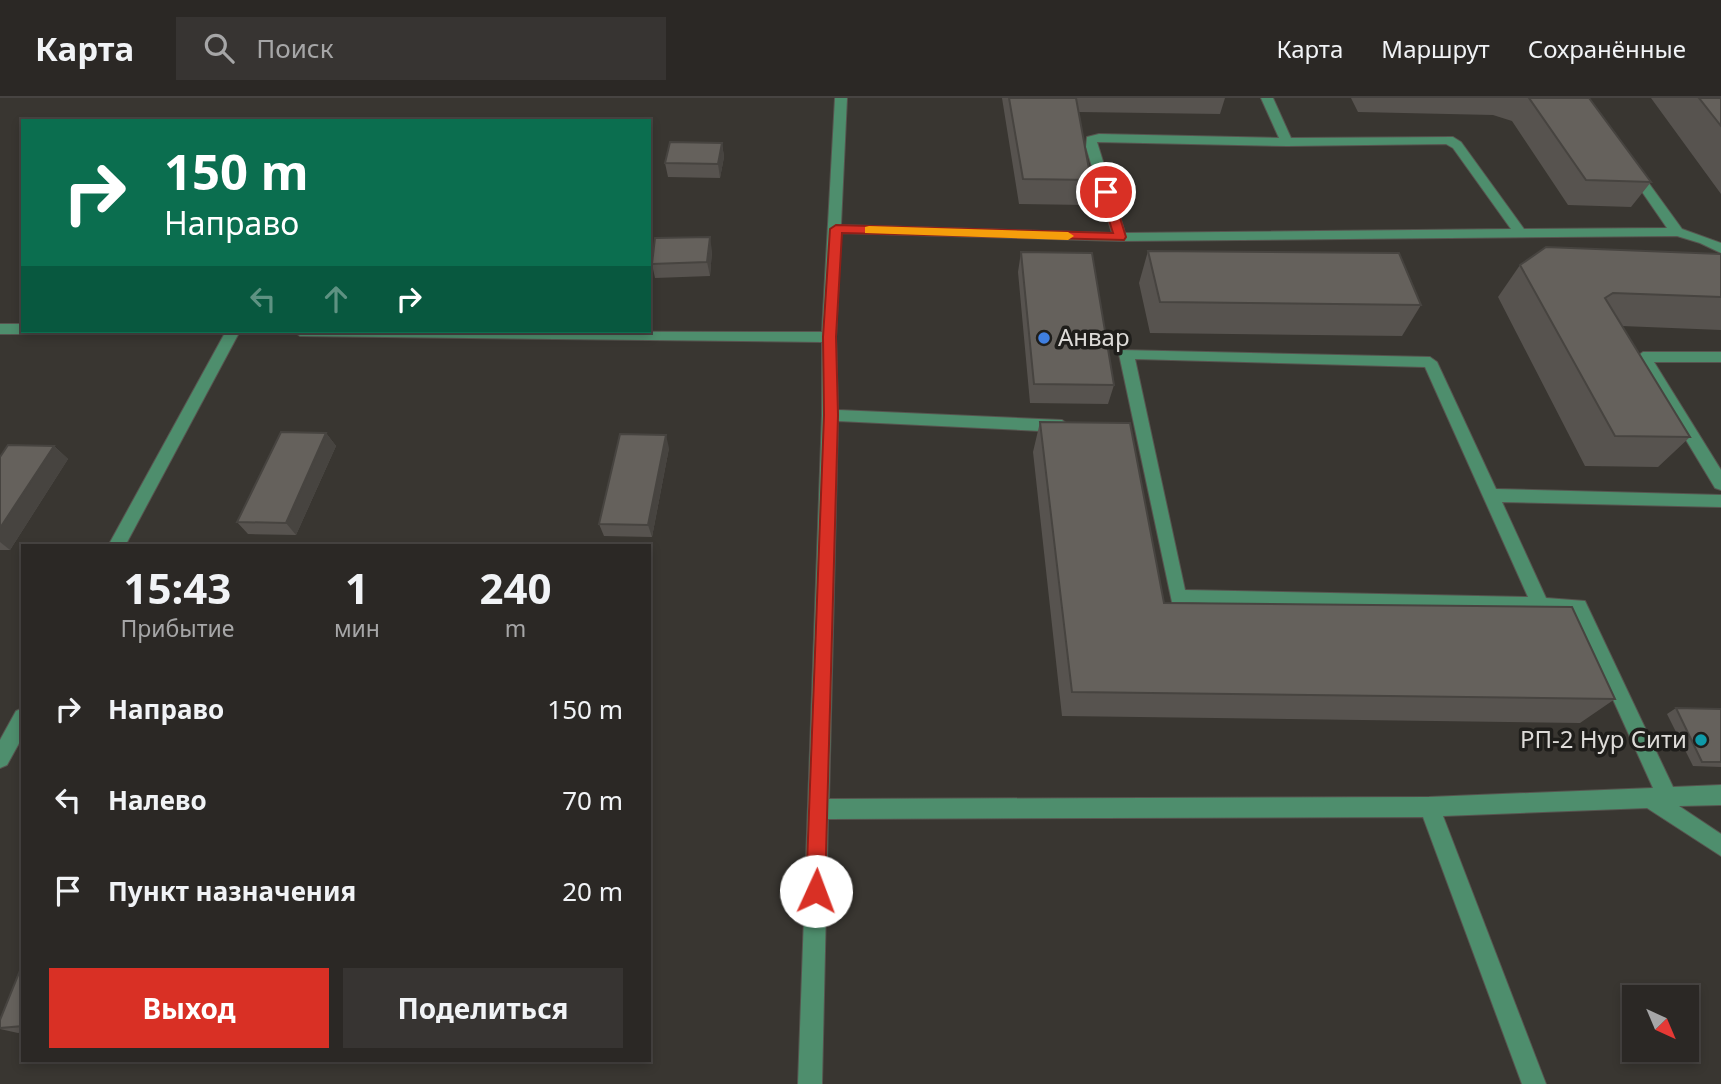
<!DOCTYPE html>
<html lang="ru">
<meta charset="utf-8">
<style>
body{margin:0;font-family:"Noto Sans",sans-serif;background:#373432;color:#f1f3f6;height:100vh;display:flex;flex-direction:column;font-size:26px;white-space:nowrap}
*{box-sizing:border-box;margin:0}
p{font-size:23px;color:#a6a6a7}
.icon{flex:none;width:38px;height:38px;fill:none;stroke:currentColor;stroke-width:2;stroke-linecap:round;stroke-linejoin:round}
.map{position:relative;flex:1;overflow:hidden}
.details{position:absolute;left:21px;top:446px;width:630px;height:518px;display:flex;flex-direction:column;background:#2b2825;border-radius:0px;box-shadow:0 4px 10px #0003,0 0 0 2px #474442}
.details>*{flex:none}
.hud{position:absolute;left:21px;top:21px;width:630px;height:214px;border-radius:0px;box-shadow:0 4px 10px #0003,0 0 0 2px #474442;background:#0b6e4f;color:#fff;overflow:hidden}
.needle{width:46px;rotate:136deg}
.fabs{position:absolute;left:1622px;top:887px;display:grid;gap:14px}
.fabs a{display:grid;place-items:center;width:77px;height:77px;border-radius:0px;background:#2b2825;box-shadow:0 4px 10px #0003,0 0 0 2px #474442;font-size:35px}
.pin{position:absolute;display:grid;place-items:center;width:60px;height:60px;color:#fff;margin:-30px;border:4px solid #fff;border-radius:50%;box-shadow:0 2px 7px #0007}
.me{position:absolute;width:77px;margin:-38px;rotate:2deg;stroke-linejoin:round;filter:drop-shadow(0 0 5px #0008)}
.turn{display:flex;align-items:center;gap:24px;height:147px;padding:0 28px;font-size:32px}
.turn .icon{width:91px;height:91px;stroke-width:2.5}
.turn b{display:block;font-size:49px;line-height:60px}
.lanes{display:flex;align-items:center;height:66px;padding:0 28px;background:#0003;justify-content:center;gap:35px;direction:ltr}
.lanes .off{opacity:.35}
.eta{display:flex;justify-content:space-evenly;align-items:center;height:119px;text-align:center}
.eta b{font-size:42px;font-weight:700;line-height:49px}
.action{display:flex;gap:14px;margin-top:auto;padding:14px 28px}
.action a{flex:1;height:80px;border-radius:0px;background:#d93025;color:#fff;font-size:28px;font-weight:700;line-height:80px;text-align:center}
.action a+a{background:#373432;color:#f1f3f6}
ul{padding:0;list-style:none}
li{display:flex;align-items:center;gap:21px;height:91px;padding:0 28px}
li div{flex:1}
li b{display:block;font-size:26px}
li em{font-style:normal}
header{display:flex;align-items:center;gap:42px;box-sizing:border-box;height:98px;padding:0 35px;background:#2b2825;border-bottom:2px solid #474442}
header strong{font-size:33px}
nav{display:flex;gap:38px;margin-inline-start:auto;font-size:24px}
.search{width:490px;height:63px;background:#373432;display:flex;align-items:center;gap:18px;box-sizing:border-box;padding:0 24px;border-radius:0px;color:#a6a6a7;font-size:26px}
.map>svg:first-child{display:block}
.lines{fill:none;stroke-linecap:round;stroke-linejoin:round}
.minor-casing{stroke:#57544f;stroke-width:2}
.minor{fill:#4e8e6d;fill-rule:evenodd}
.wall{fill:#57534f}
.shaded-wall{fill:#474440}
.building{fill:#65615c;stroke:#474440;stroke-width:2}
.route{fill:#d93025;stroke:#8d1f18;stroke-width:2}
.slow{fill:#f59e0b}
.shop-dot{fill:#3f7fe0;stroke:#1f1e1b;stroke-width:2.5}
.culture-dot{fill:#0f9aa8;stroke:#1f1e1b;stroke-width:2.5}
.labels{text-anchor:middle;stroke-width:7;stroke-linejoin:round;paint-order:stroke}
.poi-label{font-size:24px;fill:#dddbd8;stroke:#1f1e1b;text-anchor:start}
</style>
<header>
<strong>Карта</strong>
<div class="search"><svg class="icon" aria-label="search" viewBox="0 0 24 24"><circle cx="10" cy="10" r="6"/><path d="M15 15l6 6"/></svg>Поиск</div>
<nav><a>Карта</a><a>Маршрут</a><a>Сохранённые</a></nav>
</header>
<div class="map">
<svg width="1721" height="986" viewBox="0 0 1721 986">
<rect width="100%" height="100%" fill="#393631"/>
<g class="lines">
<defs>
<path id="minor" d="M835,0H847L841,127L1112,135L1086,49L1087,39L1099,36L1279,40L1261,0H1273L1291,40L1453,39L1461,44L1524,131L1667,130L1627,72L1633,68L1637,69L1682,131L1721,145V155L1700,145L1677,138L1120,143L841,135L836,239L838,312L1062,322L1070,328L1062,334L838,323L829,701L1429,699L1653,690L1574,515L1172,504L1119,256L1121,252L1430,259L1437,264L1496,391L1721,397V409L1502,404L1546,500L1585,503L1673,689L1721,687V707L1679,708L1721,736V758L1647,710L1443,718L1546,986H1522L1423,719L828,721L822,986H798L822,317V244L300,238L293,233L822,234ZM1097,44L1287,48L1446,46L1453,50L1511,131L1125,135ZM1135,261L1425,269L1528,499L1185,492Z
M0,226H23V233H29L23,236H0Z
M226,233H240L125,448H108Z
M1643,254H1721V264H1654L1721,372V392L1715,390L1636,259Z
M23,610V638L7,667L0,670V642L16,613Z"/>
</defs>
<!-- minor casing -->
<use href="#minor" class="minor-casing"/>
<!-- minor -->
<use href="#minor" class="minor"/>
</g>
<!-- wall -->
<path class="wall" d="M1002,0H1225L1220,16L1079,14L1091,82L1086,107L1019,106Z
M1351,0H1589L1651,84L1631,109L1568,107L1512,23L1493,17L1358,14Z
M1651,0H1721V96Z
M722,45L724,59L720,80L668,79L665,65Z
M712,153L710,178L655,180L652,166Z
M1148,153L1421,207L1402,238L1150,235L1139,185Z
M1021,154L1114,287L1108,306L1030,305L1018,174Z
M1721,156V232L1622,228L1690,339L1658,369L1585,368L1498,199L1520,167Z
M1040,324L1164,505L1615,601L1580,625L1062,618L1033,354Z
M326,335L336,348L296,437L248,436L237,424Z
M54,348L68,361L10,452H0V359Z
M669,350L652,439L604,438L599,426Z
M1676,610L1721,611V669L1693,668L1667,616Z
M23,865V934L18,935L0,931V922Z"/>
<!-- shaded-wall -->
<path class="shaded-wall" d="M722,45L724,59L720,80L718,66Z
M710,139L712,153L710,178L707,164Z
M326,335L336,348L296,437L286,425Z
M666,337L669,350L652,439L648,427Z
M54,348L68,361L10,452L0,444V430Z"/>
<!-- building -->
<path class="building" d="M1009,0H1076L1091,82L1023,81Z
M1529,0H1589L1651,84L1586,82Z
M1699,0H1721V28Z
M670,44L722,45L718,66L665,65Z
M710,139L707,164L652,166L655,140Z
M1546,149L1721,156V199L1613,195L1605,200L1690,339L1615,338L1520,167Z
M1148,153L1399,155L1421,207L1160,204Z
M1021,154L1092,155L1114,287L1034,286Z
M1040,324L1130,325L1164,505L1572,509L1615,601L1072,594Z
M281,334L326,335L286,425L237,424Z
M620,336L666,337L648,427L599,426Z
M8,347L54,348L0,430V359Z
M1676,610L1721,611V664H1702Z
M23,865V928L0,930V922Z"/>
<!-- route -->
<path class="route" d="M1106,91L1112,94L1126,139L1124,142L842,135L836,239L838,317L825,793L822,800L816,803L809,800L806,793L824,317L823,239L830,131L836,127L1113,135L1100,94Z"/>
<!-- slow -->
<path class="slow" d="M869,128L1068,134L1074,138L1068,142L865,135V129Z"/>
<!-- markers -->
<circle class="shop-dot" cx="1044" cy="240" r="7"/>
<circle class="culture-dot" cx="1701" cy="642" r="7"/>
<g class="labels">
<!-- poi labels -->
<g class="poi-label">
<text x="1058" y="248">Анвар</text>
<text x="1687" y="650" text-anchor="end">РП-2 Нур Сити</text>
</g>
</g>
</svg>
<div class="fabs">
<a><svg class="needle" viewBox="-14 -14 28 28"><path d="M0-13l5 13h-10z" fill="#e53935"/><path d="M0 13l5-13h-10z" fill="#a6a6a7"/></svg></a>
</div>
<div class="pin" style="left:1106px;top:94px;background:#d93025"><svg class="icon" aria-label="arrive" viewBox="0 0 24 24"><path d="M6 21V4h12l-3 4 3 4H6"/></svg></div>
<svg class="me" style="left:816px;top:793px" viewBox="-20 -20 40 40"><circle r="19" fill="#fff"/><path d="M0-13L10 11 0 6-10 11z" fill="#d93025"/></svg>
<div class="hud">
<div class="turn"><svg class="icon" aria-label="right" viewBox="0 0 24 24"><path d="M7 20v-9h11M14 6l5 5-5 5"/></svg><div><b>150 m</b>Направо</div></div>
<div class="lanes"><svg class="icon off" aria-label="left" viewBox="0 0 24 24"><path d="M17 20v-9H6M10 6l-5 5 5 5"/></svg><svg class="icon off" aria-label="ahead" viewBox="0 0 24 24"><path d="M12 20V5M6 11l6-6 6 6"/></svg><svg class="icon" aria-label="right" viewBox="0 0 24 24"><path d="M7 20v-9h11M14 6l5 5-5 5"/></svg></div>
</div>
<section class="details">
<div class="eta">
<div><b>15:43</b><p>Прибытие</p></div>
<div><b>1</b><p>мин</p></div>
<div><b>240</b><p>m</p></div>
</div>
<ul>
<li><svg class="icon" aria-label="right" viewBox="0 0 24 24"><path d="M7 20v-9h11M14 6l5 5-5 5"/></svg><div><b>Направо</b></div><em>150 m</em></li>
<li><svg class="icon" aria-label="left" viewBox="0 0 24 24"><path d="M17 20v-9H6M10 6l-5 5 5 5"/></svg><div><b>Налево</b></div><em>70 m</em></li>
<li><svg class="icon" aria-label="arrive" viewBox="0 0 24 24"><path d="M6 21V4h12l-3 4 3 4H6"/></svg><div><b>Пункт назначения</b></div><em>20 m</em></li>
</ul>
<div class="action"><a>Выход</a><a>Поделиться</a></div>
</section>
</div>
